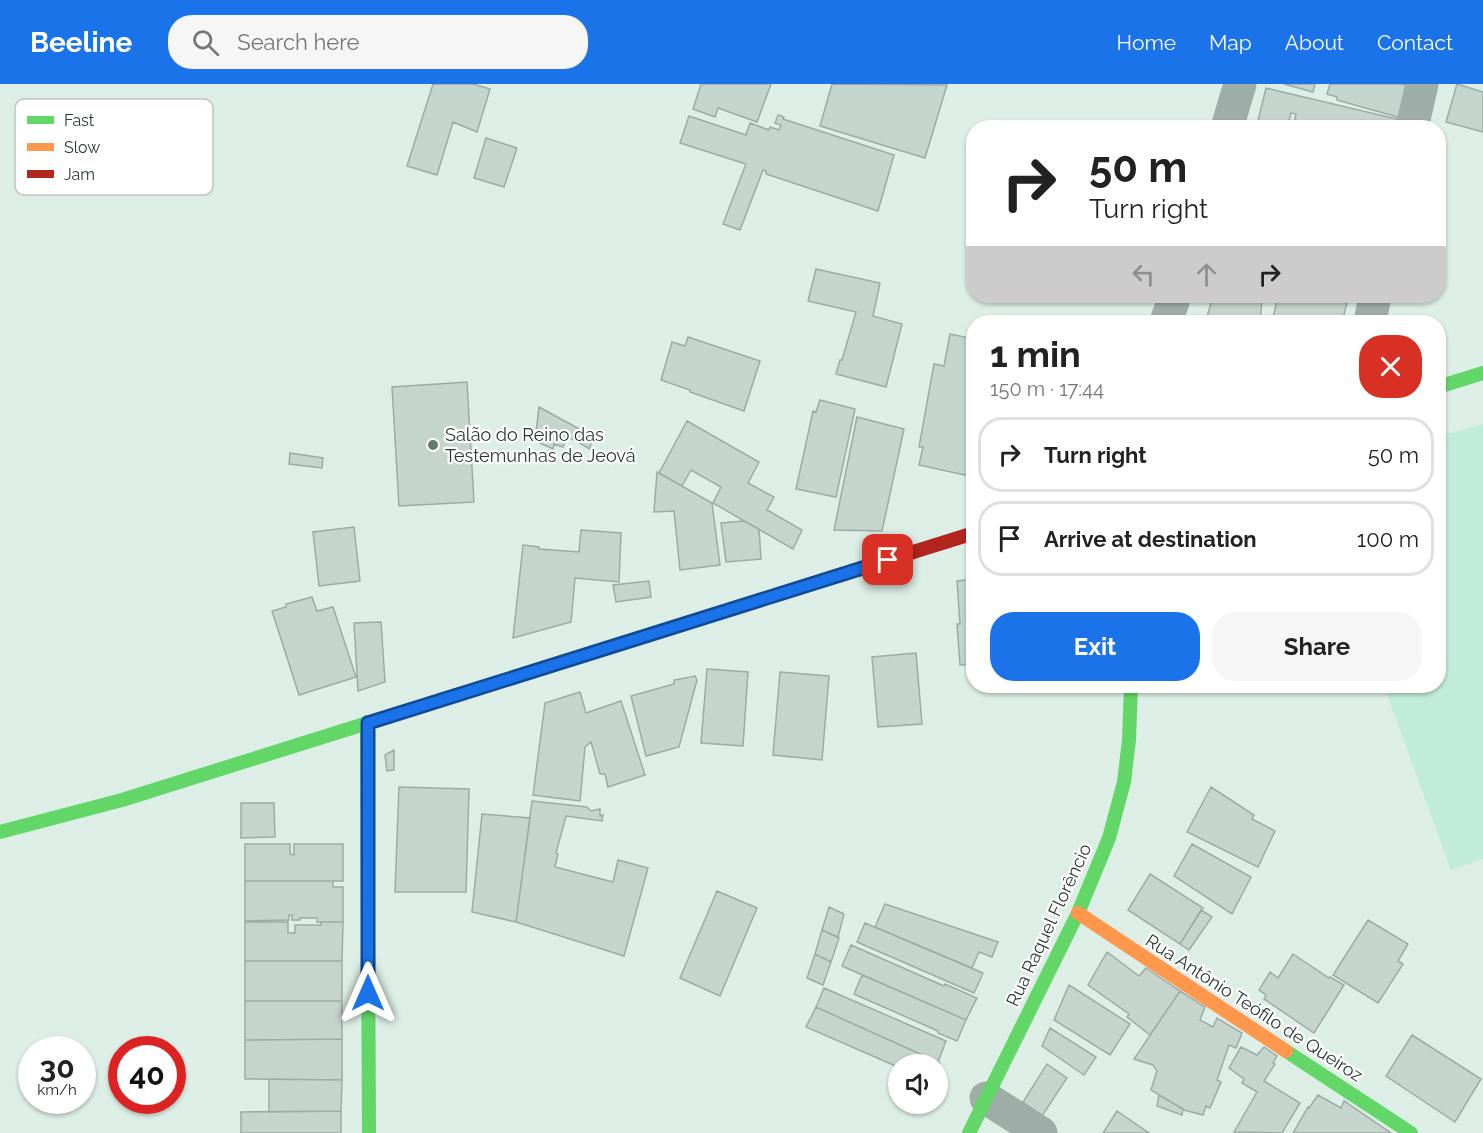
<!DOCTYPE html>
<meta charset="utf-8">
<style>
body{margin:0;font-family:Raleway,sans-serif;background:#f6f6f6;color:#222;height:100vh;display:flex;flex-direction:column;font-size:22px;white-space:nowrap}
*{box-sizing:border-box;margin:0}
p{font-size:20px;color:#767676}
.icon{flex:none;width:33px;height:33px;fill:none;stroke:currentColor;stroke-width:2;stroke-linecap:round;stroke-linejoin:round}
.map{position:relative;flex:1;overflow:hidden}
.sheet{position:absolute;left:966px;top:231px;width:480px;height:378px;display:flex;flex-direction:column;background:#fff;border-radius:24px;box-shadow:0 2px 4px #0004}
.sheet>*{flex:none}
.banner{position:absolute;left:966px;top:36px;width:480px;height:183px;border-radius:24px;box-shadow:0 2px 4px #0004;background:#fff;color:#222;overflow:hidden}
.tools{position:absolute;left:888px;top:970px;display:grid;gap:12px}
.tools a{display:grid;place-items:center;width:60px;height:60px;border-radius:50%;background:#fff;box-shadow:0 2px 4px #0004;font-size:30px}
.speed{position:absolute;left:18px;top:952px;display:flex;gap:12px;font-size:30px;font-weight:700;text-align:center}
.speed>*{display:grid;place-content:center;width:78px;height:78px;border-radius:50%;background:#fff;box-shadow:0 2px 4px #0004;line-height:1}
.speed small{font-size:15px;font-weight:400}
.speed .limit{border:9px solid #d22;background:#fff;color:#111}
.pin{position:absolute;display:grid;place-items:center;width:51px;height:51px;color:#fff;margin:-26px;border-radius:12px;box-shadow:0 3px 9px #0006}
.me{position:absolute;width:66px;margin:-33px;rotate:0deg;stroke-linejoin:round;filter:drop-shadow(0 0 4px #0008)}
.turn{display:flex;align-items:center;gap:21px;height:126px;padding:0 24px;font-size:27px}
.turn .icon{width:78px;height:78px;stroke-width:2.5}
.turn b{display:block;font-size:42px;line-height:51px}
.lanes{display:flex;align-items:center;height:57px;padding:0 24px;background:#0003;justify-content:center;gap:30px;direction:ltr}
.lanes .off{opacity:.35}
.round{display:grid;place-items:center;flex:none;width:63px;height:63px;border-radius:24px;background:#f6f6f6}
.summary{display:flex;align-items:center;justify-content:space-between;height:102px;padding:0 24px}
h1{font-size:36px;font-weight:700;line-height:45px}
.button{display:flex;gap:12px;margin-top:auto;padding:12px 24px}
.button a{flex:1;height:69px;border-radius:24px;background:#1a73e8;color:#fff;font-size:24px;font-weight:700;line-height:69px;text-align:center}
.button a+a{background:#f6f6f6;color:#222}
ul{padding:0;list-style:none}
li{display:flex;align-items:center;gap:18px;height:75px;margin:0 12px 9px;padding:0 12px;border:3px solid #e0e0e0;border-radius:24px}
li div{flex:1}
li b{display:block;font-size:22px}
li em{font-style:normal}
header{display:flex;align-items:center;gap:36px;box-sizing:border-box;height:84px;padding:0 30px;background:#1a73e8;color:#fff}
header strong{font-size:28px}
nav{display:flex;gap:33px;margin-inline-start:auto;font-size:21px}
.search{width:420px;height:54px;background:#f6f6f6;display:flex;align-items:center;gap:15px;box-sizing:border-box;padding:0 21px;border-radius:24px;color:#767676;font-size:22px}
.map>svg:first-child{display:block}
.green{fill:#c1ebda}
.building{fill:#c6d4ce;stroke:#9daba5;stroke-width:1.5}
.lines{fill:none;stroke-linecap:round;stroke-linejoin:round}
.street{stroke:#9eada7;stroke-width:33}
.fast{stroke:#63d668;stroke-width:14}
.slow{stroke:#ff974d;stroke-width:14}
.jam{stroke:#b3261e;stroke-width:14}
.route-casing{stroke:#114b97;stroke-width:15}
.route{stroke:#1a73e8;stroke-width:10}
.poi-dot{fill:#6a7872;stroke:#fff;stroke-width:2}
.labels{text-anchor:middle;stroke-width:4.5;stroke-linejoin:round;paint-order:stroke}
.poi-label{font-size:18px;fill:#2d3934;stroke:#fff;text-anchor:start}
.street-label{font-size:18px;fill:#2d3934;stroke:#fff}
.key{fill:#fff;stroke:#c0c4c2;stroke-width:1.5}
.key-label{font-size:16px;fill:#2d3934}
</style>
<header>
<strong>Beeline</strong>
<div class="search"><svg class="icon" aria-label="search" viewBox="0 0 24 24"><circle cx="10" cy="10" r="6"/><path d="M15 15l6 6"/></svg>Search here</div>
<nav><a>Home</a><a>Map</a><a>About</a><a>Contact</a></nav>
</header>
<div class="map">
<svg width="1483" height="1049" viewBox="0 0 1483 1049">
<rect width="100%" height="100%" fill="#dceee6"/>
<!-- green -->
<path class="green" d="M1483,340V775L1451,786L1384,602H1438L1439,352Z"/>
<!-- building -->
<path class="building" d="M433,0H473L490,5L477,48L453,38L437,91L407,82Z
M701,0H771L757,38L718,24L715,33L693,25Z
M832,0L947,1L925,74L820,42Z
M1284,0H1315L1313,8Z
M1330,0H1402L1409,2L1401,34L1337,16V13L1327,10Z
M1457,0L1483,8V48L1446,38Z
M1266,4L1401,36L1399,44H1293L1296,30L1291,29L1287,44L1258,37Z
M778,31L784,33L783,35L894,71L878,127L766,90V87L763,86L740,146L723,140L746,80L680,59L689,32L746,51L750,39L769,46L770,43L779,46L781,41L775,39Z
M486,54L517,64L504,103L474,94Z
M816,185L880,199L873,232L902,240L886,303L836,290L840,276H842L856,228L808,217Z
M1213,212L1262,216L1260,238H1212L1213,234L1207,233Z
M1244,212H1272L1271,218Z
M1278,212H1317L1347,219L1342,238H1272Z
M950,250L974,255V393L919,381L923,363H919L934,280L944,282Z
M688,253L760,277L744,327L690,308V306L661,296L672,258L685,262Z
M467,298L474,418L399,422L392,303Z
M820,316L855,325L836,413L796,405L813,327L816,328Z
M539,323L592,352L590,365L567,352L563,363L554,360L553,365L535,357Z
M857,333L904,345L882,447L834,446Z
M687,337L759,378L748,399L774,413L767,426L802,446L793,465L713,419L721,403L691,386L682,402L659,389Z
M290,369L323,374L322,384L289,380Z
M657,388L712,419L720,481L680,486L674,427L654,428Z
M744,437L759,445L761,475L726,478L721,439Z
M354,443L360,497L319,502L313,448Z
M581,446L621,449L619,498L575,494L571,538L513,554L523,461L539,463V465L579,468Z
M974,495V580L960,581L957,540H960L957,497Z
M649,497L651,513L616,518L613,501Z
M312,513L317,527L333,523L356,593L299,611L272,527L286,523V520Z
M381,538L385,598L358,607L354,539Z
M916,569L922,640L878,643L872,573Z
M707,585L748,588L743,662L701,659Z
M780,588L829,592L822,676L773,671Z
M695,592L697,596L679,663L646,672L631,612L674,600V596Z
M580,608L586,629L621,617L645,691L608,703L605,690H600L591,658L585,663L580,717L533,711L545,619Z
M394,666V686L387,687L385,671Z
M399,703L469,705L466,808H395Z
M1211,703L1254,731L1252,735L1275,747L1258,783L1187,748Z
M532,717L587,723L591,727L600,725V732L603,731L602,737L566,732L556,769L558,770L555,783L613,798L618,776L648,784L624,872L516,838Z
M241,719H274L275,753L241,754Z
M482,730L530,734L516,838L472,828Z
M245,760H290V770L294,771V760H343V797H245Z
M1192,760L1251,793L1232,830L1174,792Z
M1150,790L1203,824L1180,860L1128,826Z
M245,797H333V803H343V838H317V834H300V836H292V831H289V836L245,837Z
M717,807L757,824L720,912L680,894Z
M885,820L998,858L992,873L979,868L972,884L875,843Z
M829,823L844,830L838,853L822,846Z
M1201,826L1212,833L1189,866L1180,860Z
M1368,836L1408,860L1398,877L1403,880L1378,919L1333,891Z
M245,838H288V849H295V841H321V838H343L342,877H245Z
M865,839L983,889L974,909L857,858Z
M822,846L839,854L831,878L815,870Z
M851,861L944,902L945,900L977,914L966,936L842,882Z
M1107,868L1139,892L1146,884L1180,907L1150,951L1127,933L1129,930L1088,901Z
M815,870L831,878L823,901L807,894Z
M1293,870L1329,894L1330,893L1344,901L1314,949L1264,915L1266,911L1259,906L1270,888L1278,894Z
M245,877H342V917H245Z
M862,891L966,936L957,957L938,949V947L854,910Z
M1069,901L1130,940L1110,971L1054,936Z
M824,904L946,957L938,978L816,923Z
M1180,907L1205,923L1200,936L1213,943L1217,934L1242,949L1236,964L1229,961L1217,996L1221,998L1210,1024L1206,1022L1203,1031L1184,1026L1151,1006L1157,987L1153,981L1134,975Z
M245,917H342V955L245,956Z
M816,923L940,979L938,985V981H898V983L806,943Z
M1050,944L1096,973L1084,991L1042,962Z
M1412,951L1481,995L1455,1038L1386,992Z
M342,955V996L245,995V956Z
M1241,963L1257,971L1264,963L1277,972L1273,979L1275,980L1264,997L1300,1019L1282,1049L1234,1048L1257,1008L1242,999L1244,995L1229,984Z
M1047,980L1067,994L1042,1032L1023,1018Z
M269,995L342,996L341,1027L269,1028Z
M1159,1011L1183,1025L1182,1031L1157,1022Z
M1318,1011L1341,1024L1344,1017L1391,1049H1293L1308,1023L1309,1024Z
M341,1027V1049H241V1028Z
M1117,1027L1149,1049H1103Z"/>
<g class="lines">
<!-- street -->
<path class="street" d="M1227,44L1240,0
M1412,44L1422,0
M1166,238L1175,212
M1370,238L1375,212
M986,1014L1041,1049"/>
<!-- fast -->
<path class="fast" d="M1438,303L1483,289
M367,638L369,1049
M0,748L122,716L760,516
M1286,967L1411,1049
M969,1049L1078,829L1109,754L1124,698L1129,656L1131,602"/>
<!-- slow -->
<path class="slow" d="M1078,829L1286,967"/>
<!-- jam -->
<path class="jam" d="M760,516L974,449"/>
</g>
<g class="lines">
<defs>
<path id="route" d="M368,909V639L888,476"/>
</defs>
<!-- route casing -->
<use href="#route" class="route-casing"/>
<!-- route -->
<use href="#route" class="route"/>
</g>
<!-- markers -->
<circle class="poi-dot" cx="433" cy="361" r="6"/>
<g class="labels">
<!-- poi labels -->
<g class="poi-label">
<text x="445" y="357">Salão do Reino das<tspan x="445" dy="21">Testemunhas de Jeová</tspan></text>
</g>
<!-- street labels -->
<g class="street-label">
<text transform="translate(1049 841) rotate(-65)" y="6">Rua Raquel Florêncio</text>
<text transform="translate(1254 924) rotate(33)" y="6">Rua Antônio Teófilo de Queiroz</text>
</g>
</g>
<!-- legend -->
<rect x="15" y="15" width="198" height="96" rx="9" class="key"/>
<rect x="27" y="32" width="27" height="8" fill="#63d668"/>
<rect x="27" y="59" width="27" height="8" fill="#ff974d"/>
<rect x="27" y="86" width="27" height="8" fill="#b3261e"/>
<g class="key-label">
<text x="64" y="42">Fast</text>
<text x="64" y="69">Slow</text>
<text x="64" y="96">Jam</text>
</g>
</svg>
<div class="tools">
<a><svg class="icon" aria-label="sound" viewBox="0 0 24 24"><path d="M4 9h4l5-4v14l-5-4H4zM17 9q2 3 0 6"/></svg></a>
</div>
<div class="speed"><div>30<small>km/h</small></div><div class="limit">40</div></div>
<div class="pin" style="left:888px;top:476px;background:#d93025"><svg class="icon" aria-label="arrive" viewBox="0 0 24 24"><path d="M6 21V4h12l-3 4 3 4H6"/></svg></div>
<svg class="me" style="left:368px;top:909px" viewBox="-20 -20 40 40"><path d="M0-17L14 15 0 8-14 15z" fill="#1a73e8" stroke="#fff" stroke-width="4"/></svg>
<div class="banner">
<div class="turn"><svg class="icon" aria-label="right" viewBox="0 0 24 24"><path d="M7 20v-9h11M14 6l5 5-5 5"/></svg><div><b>50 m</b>Turn right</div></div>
<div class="lanes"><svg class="icon off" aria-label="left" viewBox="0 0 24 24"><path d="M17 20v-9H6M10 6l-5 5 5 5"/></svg><svg class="icon off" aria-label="ahead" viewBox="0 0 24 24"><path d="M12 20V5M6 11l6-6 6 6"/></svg><svg class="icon" aria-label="right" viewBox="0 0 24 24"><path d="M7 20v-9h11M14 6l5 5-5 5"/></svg></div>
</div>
<section class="sheet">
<div class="summary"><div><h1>1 min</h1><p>150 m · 17:44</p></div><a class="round" style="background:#d93025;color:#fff"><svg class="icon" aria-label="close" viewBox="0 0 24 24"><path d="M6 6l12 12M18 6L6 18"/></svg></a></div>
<ul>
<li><svg class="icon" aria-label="right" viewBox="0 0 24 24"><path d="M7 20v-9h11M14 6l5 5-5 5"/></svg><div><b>Turn right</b></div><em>50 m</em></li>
<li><svg class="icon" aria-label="arrive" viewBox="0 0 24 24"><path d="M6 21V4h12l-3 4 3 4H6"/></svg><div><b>Arrive at destination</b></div><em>100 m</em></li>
</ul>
<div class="button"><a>Exit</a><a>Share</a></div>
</section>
</div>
